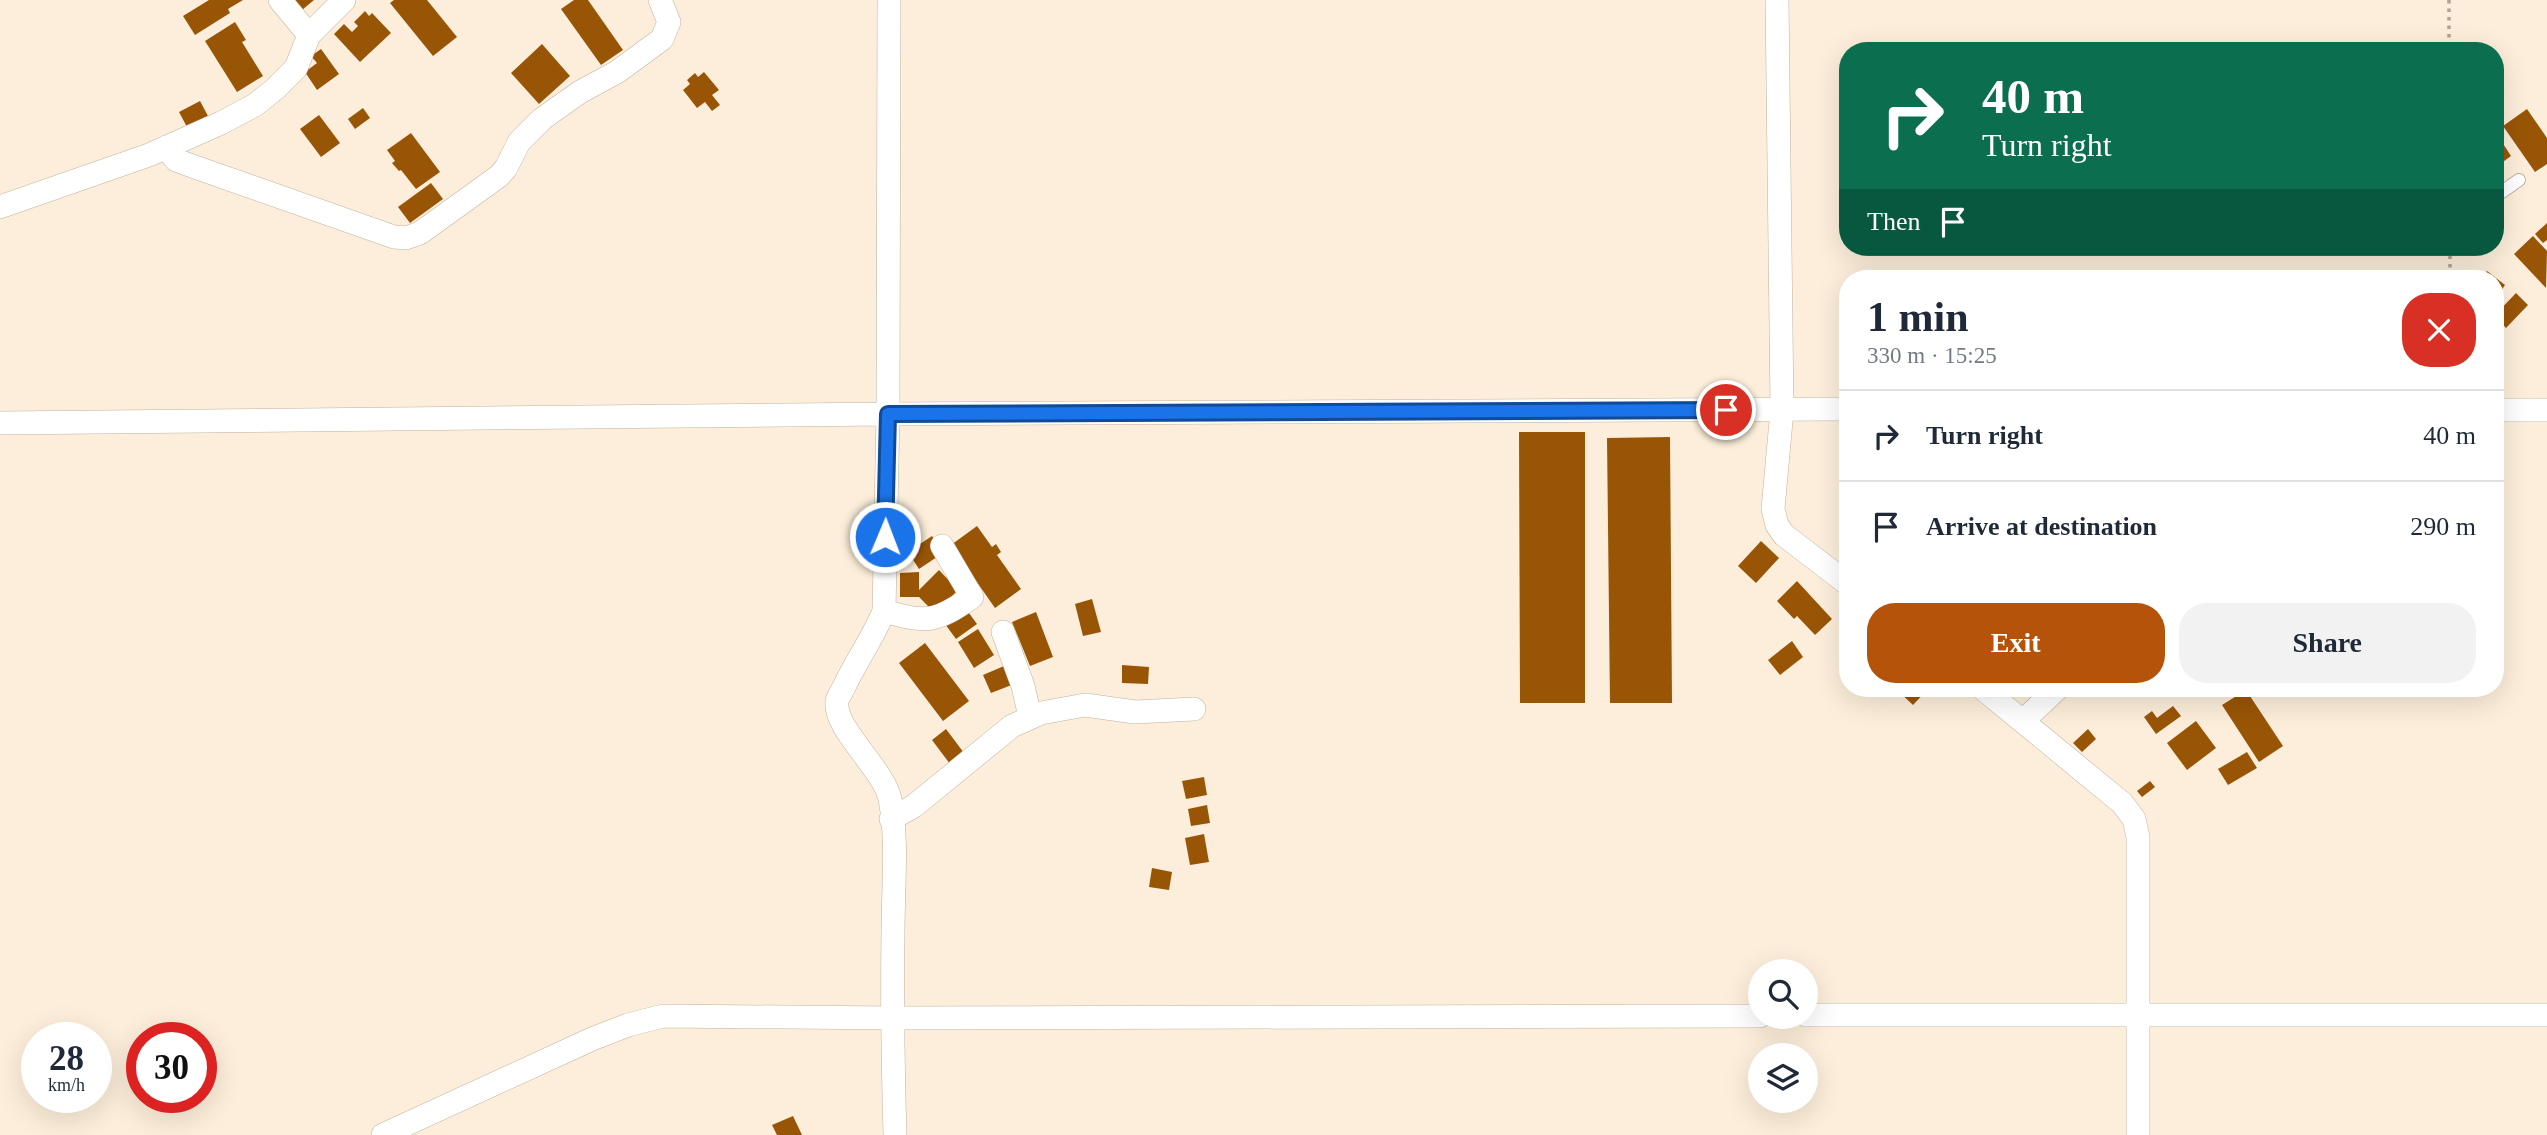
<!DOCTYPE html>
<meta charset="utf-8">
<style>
body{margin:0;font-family:Georgia,serif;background:#f2f2f3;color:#1f2937;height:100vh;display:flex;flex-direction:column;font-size:26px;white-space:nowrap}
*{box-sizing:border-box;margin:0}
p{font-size:23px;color:#747a83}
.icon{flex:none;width:38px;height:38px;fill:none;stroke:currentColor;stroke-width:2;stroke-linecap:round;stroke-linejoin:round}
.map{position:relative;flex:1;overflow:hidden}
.drawer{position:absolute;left:1839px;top:270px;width:665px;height:427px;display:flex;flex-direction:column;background:#fff;border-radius:28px;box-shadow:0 7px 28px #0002}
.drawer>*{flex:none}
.hud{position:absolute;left:1839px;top:42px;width:665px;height:214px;border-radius:28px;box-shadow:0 7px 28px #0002;background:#0b6e4f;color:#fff;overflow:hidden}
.tools{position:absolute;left:1748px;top:959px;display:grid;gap:14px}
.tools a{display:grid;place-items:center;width:70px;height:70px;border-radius:50%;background:#fff;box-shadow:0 7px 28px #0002;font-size:35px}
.speed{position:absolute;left:21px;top:1022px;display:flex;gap:14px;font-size:35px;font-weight:700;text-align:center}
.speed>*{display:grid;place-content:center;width:91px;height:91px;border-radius:50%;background:#fff;box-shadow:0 7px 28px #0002;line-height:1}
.speed small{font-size:18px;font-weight:400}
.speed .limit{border:10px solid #d22;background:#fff;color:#111}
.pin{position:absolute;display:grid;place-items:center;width:60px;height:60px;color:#fff;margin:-30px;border:4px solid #fff;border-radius:50%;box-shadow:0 2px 7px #0007}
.me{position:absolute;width:77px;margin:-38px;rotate:1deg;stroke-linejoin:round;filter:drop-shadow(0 0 5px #0008)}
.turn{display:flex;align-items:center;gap:24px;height:147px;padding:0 28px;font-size:32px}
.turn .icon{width:91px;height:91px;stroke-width:2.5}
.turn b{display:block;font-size:49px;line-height:60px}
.then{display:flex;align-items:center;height:66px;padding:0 28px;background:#0003;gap:14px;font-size:26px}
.round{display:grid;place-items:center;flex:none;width:74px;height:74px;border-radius:28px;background:#f2f2f3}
.headline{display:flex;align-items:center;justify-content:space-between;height:119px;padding:0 28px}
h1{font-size:42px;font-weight:600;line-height:52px}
.primary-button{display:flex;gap:14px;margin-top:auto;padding:14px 28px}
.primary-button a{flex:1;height:80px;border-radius:28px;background:#b45309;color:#fff;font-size:28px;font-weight:600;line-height:80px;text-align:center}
.primary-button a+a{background:#f2f2f3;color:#1f2937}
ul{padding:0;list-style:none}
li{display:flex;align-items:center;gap:21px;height:91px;padding:0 28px;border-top:2px solid #e0e1e3}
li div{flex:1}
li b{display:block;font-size:26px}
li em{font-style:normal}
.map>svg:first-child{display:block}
.building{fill:#995506}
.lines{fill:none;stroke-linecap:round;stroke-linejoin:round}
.lane-casing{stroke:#bfb29e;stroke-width:14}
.street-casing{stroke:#bfb29e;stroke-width:24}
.path{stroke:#afa495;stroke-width:3.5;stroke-dasharray:3.5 5;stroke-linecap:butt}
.lane{stroke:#fff;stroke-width:12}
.street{stroke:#fff;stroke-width:23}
.route-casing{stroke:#114b97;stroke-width:18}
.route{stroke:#1a73e8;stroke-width:12}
</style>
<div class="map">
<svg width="2547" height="1135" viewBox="0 0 2547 1135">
<rect width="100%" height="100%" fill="#fceeda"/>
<!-- building -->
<path class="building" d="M209,0H243L228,9L230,13L195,35L183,16Z
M293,0H314L302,10Z
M394,0H427L457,37L433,56L390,3Z
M574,0H588L623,50L601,65L561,9Z
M365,11L369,16L372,13L391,33L360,62L334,34L344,24L352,32L358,26L354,22Z
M235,22L246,40L242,42L263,76L237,92L205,41Z
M542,44L570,76L539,104L511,73Z
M321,49L339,74L317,90L305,72L317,63L311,56Z
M704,72L719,90L712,95L720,105L712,111L705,102L697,108L683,90L690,84L687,80L695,73L698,77Z
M200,101L208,116L187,127L179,112Z
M363,108L370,118L355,129L348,119Z
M2527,109L2547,138V164L2535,172L2503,126Z
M319,115L340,143L321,157L300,129Z
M411,133L440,172L416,189L401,170L399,171L392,163L395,161L387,150Z
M2500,139L2511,156L2500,164L2496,158V142Z
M431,183L443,199L410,223L398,207Z
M2547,223V240L2543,243L2535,234Z
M2533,236L2547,251L2546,288L2514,254Z
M2487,271L2505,285L2496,298V278H2481Z
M2516,293L2528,305L2506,328L2496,317V314Z
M1519,432H1585V703H1520Z
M1670,437L1672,703H1610L1607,438Z
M977,526L992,547L996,544L1001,552L997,555L1021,589L995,608L951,545Z
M932,536L943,553L919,569L908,552Z
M1761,541L1779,558L1756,583L1738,566Z
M939,570L958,590L935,613L919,597H900V573L919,572V590Z
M1797,581L1832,619L1815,635L1797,616L1794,619L1777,601Z
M1092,599L1101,632L1083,636L1075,604Z
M966,609L977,624L956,639L945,624Z
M1036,612L1053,657L1030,666L1012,622Z
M978,629L994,655L974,668L958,642Z
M1792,641L1803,657L1780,675L1768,660Z
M925,643L969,701L943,721L899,663Z
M1011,663L1019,682L991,693L983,675Z
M1122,665L1149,667L1148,684L1122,683Z
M1895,688H1929L1913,705Z
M2171,688H2190L2177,697Z
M2246,690L2283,746L2259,762L2222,705Z
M2173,706L2181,716L2156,734L2144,717L2152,711L2157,718Z
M2196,721L2216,748L2187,770L2167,743Z
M946,729L964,753L950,764L932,740Z
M2088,729L2096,739L2082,752L2073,743Z
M2247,752L2257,768L2228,785L2218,769Z
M1204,777L1207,795L1186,799L1182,781Z
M2150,781L2155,787L2142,797L2137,791Z
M1207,805L1210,823L1191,826L1188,809Z
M1204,834L1209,862L1190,865L1185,838Z
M1152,868L1172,872L1169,890L1149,887Z
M793,1116L802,1135H777L772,1125Z"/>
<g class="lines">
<defs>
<path id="lane" d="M2496,196L2519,180"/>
<path id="street" d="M280,0L309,35
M889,0L888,414L884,611C873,638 856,661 844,687C842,691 838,697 837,701C833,728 883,768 890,799C898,841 893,889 893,932C892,1000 893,1067 895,1135
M1777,0L1782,410L1773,509L1777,525L1784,535L1848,584
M166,147L176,160L192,166L394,237L406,238L420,233L499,176L506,168L519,142L542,119L580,92L617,72L662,39L669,22L660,0
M0,207L149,155L221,123L255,105L275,89L296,68L309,35L344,0
M2496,410H2547
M0,423L888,414L1848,409
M884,611C926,623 935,623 972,597L942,546
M1003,632L1023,686L1030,717
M1982,688L2122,803L2134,819L2138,837V1135
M2024,720L2058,688
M891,819L914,806L1012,726L1041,713L1085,705L1135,712L1194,709
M1806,1015H2547
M383,1135L592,1039L628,1025L663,1016L892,1018L1760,1016"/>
</defs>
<!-- lane casing -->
<use href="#lane" class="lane-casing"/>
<!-- street casing -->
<use href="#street" class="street-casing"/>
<!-- path -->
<path class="path" d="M2449,0V51
M2450,247V278"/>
<!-- lane -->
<use href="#lane" class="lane"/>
<!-- street -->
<use href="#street" class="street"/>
</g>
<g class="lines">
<defs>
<path id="route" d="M885,537L888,414L1726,410"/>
</defs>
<!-- route casing -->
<use href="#route" class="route-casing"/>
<!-- route -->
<use href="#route" class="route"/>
</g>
</svg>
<div class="tools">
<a><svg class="icon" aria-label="search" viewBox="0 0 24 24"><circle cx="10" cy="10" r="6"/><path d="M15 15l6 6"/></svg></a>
<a><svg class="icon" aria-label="layers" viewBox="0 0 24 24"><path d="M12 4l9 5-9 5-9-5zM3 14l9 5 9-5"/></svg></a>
</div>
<div class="speed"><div>28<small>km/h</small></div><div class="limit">30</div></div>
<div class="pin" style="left:1726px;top:410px;background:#d93025"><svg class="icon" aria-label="arrive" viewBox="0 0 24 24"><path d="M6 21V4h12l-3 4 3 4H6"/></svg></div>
<svg class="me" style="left:885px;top:537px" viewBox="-20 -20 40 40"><circle r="17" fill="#1a73e8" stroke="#fff" stroke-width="3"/><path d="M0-11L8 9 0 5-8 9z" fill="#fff"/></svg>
<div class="hud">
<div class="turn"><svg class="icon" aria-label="right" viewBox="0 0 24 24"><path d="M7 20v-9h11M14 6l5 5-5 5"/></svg><div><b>40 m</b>Turn right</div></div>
<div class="then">Then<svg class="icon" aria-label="arrive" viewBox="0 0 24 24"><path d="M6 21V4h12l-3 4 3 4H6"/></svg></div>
</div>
<section class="drawer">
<div class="headline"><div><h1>1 min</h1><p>330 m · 15:25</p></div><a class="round" style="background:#d93025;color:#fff"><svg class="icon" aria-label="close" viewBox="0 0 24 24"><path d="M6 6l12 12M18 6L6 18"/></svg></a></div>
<ul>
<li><svg class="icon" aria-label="right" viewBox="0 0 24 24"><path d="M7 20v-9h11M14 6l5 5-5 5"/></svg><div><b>Turn right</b></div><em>40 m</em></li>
<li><svg class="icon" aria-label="arrive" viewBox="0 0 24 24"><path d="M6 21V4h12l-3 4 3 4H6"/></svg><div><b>Arrive at destination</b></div><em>290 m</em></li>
</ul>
<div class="primary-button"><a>Exit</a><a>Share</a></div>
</section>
</div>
